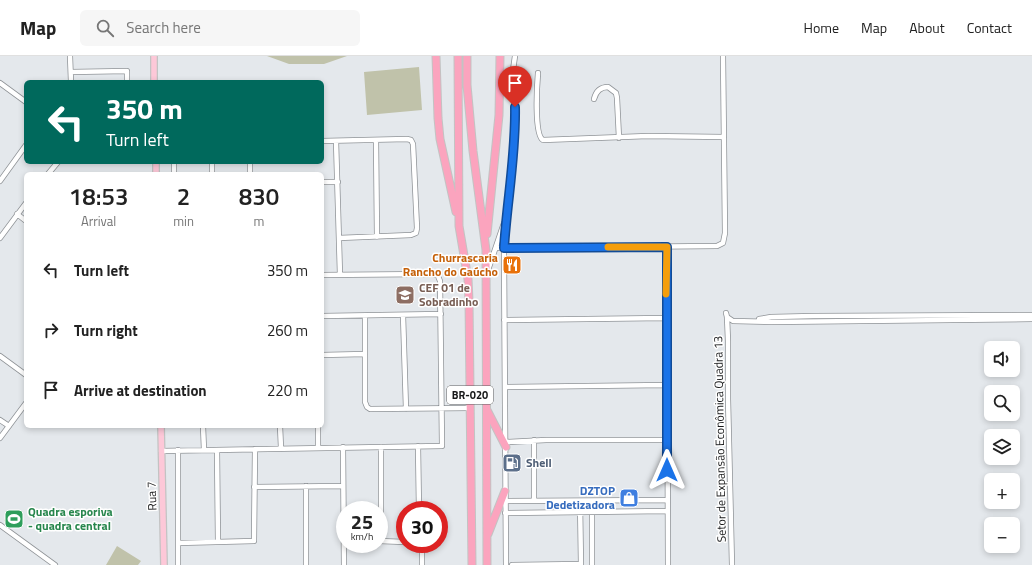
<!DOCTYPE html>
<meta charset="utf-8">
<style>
body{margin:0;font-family:"Titillium Web",sans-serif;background:#f6f6f6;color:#222;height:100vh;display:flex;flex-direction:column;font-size:15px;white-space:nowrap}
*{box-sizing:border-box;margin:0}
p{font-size:13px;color:#767676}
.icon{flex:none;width:22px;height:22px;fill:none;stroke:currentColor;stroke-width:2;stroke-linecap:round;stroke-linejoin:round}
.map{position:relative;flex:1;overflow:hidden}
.panel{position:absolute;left:24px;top:116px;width:300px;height:256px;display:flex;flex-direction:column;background:#fff;border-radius:6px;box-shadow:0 2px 6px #0003}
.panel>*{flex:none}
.guide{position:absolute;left:24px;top:24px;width:300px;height:84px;border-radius:6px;box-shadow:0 2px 6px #0003;background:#00695c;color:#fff;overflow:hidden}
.buttons{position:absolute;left:984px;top:285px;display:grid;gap:8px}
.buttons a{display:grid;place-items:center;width:36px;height:36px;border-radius:6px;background:#fff;box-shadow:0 2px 6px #0003;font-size:20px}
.speed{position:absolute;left:336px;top:445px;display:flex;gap:8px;font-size:20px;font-weight:700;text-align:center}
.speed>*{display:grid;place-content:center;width:52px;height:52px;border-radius:50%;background:#fff;box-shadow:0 2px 6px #0003;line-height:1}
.speed small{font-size:10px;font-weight:400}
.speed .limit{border:6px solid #d22;background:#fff;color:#111}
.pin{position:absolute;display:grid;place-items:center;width:34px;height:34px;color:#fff;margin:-41px -17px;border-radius:50% 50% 50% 0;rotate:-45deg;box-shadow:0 0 4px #0007}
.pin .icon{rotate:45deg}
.me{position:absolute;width:44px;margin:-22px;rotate:0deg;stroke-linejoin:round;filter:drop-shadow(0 0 3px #0008)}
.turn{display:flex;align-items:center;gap:14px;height:84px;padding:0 16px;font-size:18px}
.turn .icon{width:52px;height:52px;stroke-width:2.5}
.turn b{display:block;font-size:28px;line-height:34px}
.eta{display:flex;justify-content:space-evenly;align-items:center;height:68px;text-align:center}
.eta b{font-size:24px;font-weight:600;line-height:28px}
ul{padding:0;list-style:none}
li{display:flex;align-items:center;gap:12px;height:60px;padding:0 16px}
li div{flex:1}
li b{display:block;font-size:15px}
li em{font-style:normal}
header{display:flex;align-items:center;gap:24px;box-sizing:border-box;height:56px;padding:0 20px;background:#fff;border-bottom:1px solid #e0e0e0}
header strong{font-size:19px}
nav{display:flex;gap:22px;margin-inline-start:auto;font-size:14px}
.search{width:280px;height:36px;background:#f6f6f6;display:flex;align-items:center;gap:10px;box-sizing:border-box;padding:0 14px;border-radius:6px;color:#767676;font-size:15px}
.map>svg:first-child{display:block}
.pitch{fill:#c0c2aa}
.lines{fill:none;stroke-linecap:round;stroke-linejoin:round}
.minor-casing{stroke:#8f9397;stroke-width:6}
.major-casing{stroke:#c3c3c3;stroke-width:8}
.highway-casing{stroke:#c3c3c3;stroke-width:9}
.minor{stroke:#fff;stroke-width:4.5}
.major{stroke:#fdc8d8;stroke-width:5.5}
.highway{stroke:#fba4be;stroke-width:7}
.route-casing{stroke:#114b97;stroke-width:10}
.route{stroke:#1a73e8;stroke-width:7}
.slow{stroke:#f59e0b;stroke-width:7}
.labels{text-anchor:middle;stroke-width:3;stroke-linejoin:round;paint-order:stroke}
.shield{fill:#fff;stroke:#5d5d5e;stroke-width:1}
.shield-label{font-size:11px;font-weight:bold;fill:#171819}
.food-label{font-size:12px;font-weight:bold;fill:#c56008;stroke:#fff;text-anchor:end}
.education-label{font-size:12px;font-weight:bold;fill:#785e54;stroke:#fff;text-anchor:start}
.street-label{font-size:12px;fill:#171819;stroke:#fff}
.service-label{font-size:12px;font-weight:bold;fill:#4e5e75;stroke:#fff;text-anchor:start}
.shop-label{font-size:12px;font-weight:bold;fill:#366cbe;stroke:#fff;text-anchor:end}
.leisure-label{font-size:12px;font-weight:bold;fill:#27864d;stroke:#fff;text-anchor:start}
</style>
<header>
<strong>Map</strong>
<div class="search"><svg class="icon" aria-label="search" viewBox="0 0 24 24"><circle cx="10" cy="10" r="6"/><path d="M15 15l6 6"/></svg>Search here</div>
<nav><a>Home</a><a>Map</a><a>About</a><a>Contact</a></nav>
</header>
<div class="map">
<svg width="1032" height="509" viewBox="0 0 1032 509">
<rect width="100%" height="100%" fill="#e4e8ec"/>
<!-- pitch -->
<path class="pitch" d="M267,0H347L324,8H289Z
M419,11L422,54L367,59L364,16Z
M9,455L23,461L19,471L4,465Z
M117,490L141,505L138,509H106Z"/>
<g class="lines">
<defs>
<path id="minor" d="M70,0L71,26
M71,16L127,15V26
M538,17C537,29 534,79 543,84L648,80L724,81
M0,27L26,46
M594,43C596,35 600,31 608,31L616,37L617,42L619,82
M376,84L377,181
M322,85L407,83L411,84L413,88L417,172L416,177L411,179L339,182
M336,85L340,219
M174,106V118
M212,106V118
M250,106V118
M48,118L58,106
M0,125L26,89
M322,126H338
M17,158L26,165
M0,182L26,147
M667,191L668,509
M496,192L717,190L723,187L725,177L723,0
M487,217L504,167
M726,257L727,261L728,285V343L732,509
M403,259L406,353
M322,260L441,258
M365,260V346L367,351L370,353L470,352
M727,261L733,265L771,266L1032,263
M759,263L771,261L813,260L1032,259
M504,264L666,262
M322,299L365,298
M0,300L26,319
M505,331L666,329
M0,364L9,370
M203,370L204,394
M280,370L281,392
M318,370V391
M0,382L26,347
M506,386L546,384H668
M418,390L419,454
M343,391L344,509
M381,391V485
M217,394L218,486
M161,395L442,390L440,225L438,220L433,218L322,219
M254,431L343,430
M505,445L667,444
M534,445V384
M580,445L581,509
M592,445V509
M505,457L667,455
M0,469L55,509
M379,485L405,486
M178,487L254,485L255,393
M420,488L422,497V509
M178,509V394
M306,509V430
M506,509L504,197L506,160L514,85L515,51L512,21L515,0
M512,509L581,508"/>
<path id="major" d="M154,0V26
M156,106V118
M161,370L164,509"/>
<path id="highway" d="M436,0L438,62L440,83L456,156
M458,0L459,170L468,223L469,245L472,509
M467,0V29L473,95L486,194L487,509
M487,178L499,59L500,0
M487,354L506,391
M488,478L505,435"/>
</defs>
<!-- minor casing -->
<use href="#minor" class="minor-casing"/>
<!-- major casing -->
<use href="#major" class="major-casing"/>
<!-- highway casing -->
<use href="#highway" class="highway-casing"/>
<!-- minor -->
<use href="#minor" class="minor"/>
<!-- major -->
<use href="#major" class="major"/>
<!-- highway -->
<use href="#highway" class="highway"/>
</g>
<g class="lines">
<defs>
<path id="route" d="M515,51C516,98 507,145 504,192L667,191V414"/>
</defs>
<!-- route casing -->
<use href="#route" class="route-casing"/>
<!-- route -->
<use href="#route" class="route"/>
<!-- slow -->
<path class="slow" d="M608,191H667L666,238"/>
</g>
<!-- icons -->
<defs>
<symbol id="restaurant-square" viewBox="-11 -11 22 22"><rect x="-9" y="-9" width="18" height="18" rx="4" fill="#e8710a" stroke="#fff"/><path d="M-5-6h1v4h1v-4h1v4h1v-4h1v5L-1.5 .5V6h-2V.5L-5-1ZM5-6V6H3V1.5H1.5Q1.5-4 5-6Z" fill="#fff"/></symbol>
<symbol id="school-square" viewBox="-11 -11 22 22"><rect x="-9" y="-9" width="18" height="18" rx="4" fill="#8d6e63" stroke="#fff"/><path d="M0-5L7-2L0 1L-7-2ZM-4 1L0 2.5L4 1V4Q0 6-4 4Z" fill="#fff"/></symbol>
<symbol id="fuel-square" viewBox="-11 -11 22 22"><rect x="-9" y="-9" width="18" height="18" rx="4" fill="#5c6f8a" stroke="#fff"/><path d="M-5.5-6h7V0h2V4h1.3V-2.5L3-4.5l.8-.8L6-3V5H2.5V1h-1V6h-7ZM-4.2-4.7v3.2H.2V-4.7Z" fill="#fff"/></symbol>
<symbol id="shop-square" viewBox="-11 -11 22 22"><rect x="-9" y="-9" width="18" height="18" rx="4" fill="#3f7fe0" stroke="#fff"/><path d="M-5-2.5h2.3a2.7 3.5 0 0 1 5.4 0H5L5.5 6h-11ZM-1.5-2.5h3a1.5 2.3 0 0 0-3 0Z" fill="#fff"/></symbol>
<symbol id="stadium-square" viewBox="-11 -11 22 22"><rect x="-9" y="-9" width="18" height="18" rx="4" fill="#2e9e5b" stroke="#fff"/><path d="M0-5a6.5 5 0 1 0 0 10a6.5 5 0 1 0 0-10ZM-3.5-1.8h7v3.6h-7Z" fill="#fff"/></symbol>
</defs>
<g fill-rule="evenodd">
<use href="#restaurant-square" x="501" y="198" width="22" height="22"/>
<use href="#school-square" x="394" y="228" width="22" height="22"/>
<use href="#fuel-square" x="501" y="396" width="22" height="22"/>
<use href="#shop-square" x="618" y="431" width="22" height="22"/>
<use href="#stadium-square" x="3" y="452" width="22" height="22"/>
</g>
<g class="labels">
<!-- shield labels -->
<rect class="shield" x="447" y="330" width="46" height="18" rx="3"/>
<g class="shield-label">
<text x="470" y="343">BR-020</text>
</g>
<!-- food labels -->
<g class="food-label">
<text x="498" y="206">Churrascaria<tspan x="498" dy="14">Rancho do Gaúcho</tspan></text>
</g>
<!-- education labels -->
<g class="education-label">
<text x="419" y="236">CEF 01 de<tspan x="419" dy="14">Sobradinho</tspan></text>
</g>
<!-- street labels -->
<g class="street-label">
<text transform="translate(720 383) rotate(-91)" y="4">Setor de Expansão Econômica Quadra 13</text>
<text transform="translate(152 440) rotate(-92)" y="4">Rua 7</text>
</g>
<!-- service labels -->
<g class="service-label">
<text x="526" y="411">Shell</text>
</g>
<!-- shop labels -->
<g class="shop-label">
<text x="615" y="439">DZTOP<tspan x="615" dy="14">Dedetizadora</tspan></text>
</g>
<!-- leisure labels -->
<g class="leisure-label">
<text x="28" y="460">Quadra esporiva<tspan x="28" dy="14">- quadra central</tspan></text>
</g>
</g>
</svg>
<div class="buttons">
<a><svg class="icon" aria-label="sound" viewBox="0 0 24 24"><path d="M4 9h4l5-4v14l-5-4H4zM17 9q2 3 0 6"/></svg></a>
<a><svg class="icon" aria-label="search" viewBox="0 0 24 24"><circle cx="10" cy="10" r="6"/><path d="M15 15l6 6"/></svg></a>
<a><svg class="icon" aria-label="layers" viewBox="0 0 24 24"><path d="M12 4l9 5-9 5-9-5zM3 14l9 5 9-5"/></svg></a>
<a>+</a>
<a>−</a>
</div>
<div class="speed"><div>25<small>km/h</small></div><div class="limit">30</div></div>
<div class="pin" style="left:515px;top:51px;background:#d93025"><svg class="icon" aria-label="arrive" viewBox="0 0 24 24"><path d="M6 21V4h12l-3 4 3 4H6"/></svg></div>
<svg class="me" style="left:667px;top:414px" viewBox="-20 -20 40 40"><path d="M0-17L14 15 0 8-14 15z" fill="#1a73e8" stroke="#fff" stroke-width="4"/></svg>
<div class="guide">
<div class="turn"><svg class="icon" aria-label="left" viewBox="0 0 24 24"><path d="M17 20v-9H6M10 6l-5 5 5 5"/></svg><div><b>350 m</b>Turn left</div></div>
</div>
<section class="panel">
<div class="eta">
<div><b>18:53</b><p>Arrival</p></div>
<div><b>2</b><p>min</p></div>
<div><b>830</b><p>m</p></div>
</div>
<ul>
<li><svg class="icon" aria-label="left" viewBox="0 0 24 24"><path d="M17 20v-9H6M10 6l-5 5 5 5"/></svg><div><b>Turn left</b></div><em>350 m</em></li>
<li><svg class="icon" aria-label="right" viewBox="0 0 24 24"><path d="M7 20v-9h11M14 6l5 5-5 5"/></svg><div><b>Turn right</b></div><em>260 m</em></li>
<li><svg class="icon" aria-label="arrive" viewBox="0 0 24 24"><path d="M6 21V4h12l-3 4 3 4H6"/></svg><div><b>Arrive at destination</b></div><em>220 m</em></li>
</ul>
</section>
</div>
